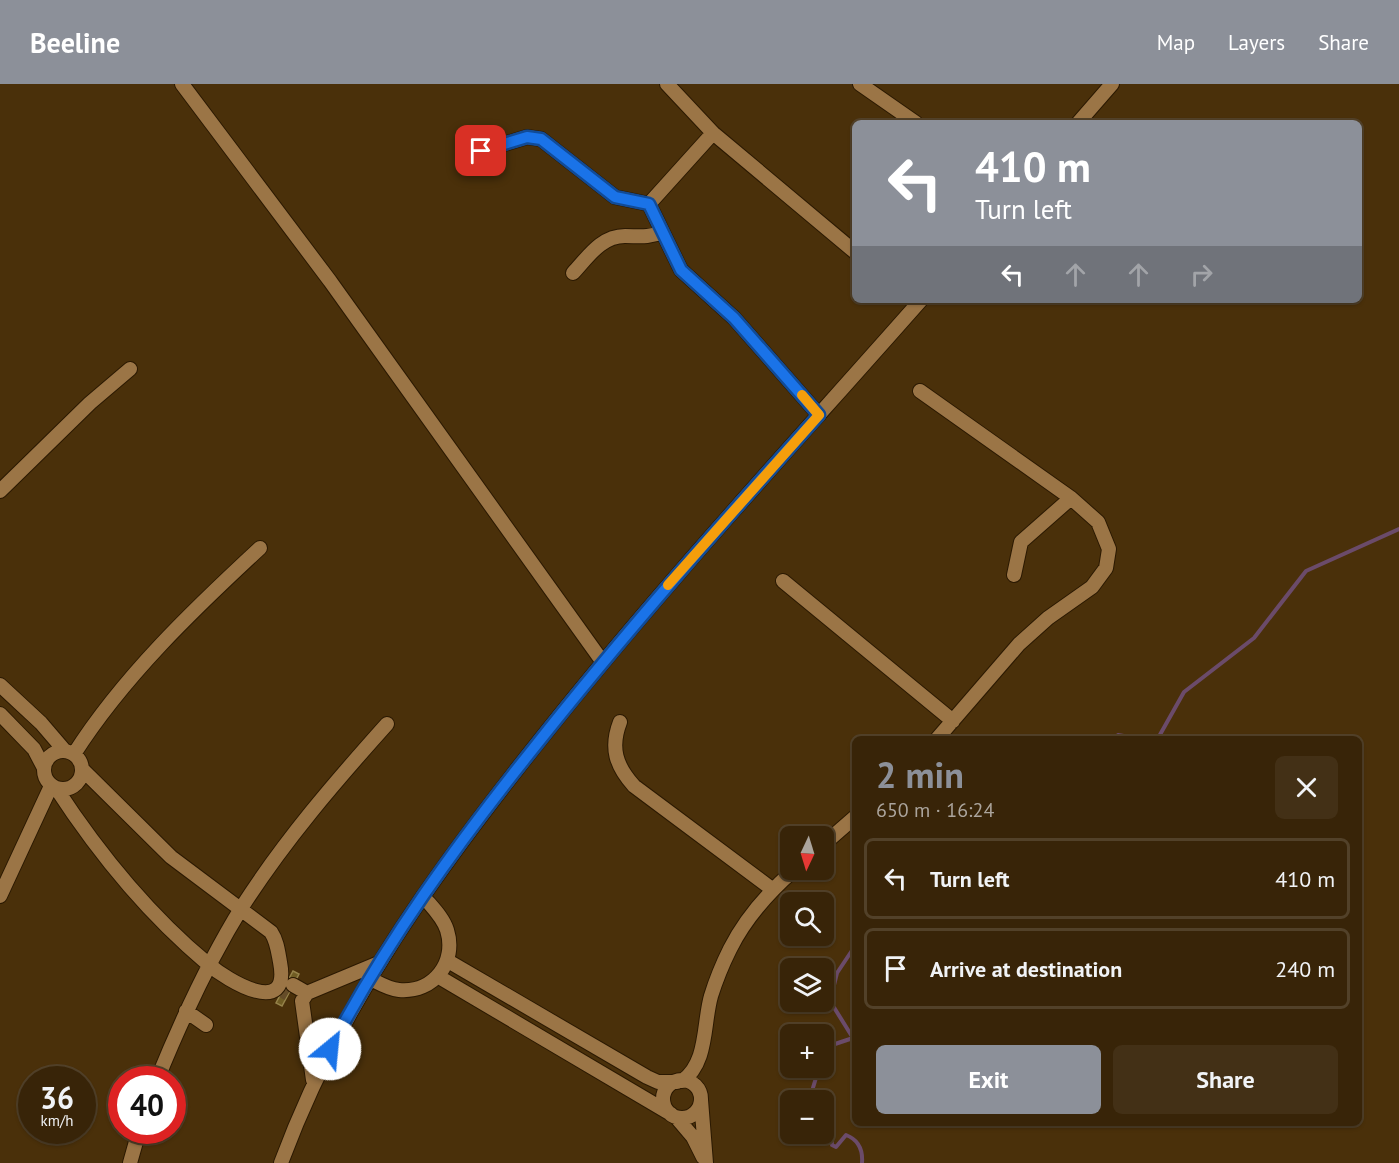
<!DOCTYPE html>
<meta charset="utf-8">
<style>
body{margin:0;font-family:"PT Sans",sans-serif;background:#433016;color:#f1f3f6;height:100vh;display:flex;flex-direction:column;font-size:22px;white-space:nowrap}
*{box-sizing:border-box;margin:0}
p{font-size:20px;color:#aba49c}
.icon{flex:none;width:33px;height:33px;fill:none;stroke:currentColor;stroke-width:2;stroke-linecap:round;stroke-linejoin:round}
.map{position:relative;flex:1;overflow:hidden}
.side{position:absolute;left:852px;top:652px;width:510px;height:390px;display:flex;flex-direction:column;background:#382408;border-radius:9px;box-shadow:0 2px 4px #0004,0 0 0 2px #524129}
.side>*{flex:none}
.guide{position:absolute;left:852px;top:36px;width:510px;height:183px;border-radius:9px;box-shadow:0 2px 4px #0004,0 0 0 2px #524129;background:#8c9099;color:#fff;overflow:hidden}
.needle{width:39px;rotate:184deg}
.controls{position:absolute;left:780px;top:742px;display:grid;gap:12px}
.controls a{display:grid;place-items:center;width:54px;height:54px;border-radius:9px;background:#382408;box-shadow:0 2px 4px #0004,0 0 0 2px #524129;font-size:30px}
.speed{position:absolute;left:18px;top:982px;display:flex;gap:12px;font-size:30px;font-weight:700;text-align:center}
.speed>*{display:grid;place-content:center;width:78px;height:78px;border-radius:50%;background:#382408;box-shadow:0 2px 4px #0004,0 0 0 2px #524129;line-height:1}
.speed small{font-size:15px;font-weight:400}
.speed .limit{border:9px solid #d22;background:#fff;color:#111}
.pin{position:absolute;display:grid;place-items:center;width:51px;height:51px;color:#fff;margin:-26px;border-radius:12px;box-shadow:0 3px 9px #0006}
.me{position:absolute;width:66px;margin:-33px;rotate:28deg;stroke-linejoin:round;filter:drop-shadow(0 0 4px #0008)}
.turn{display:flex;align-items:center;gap:21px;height:126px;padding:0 24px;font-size:27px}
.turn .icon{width:78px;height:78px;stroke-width:2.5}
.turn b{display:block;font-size:42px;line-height:51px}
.lanes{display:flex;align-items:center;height:57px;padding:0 24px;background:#0003;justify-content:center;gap:30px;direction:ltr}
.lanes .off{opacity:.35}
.round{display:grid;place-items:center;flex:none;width:63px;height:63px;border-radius:9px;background:#433016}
.overview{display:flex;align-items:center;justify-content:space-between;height:102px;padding:0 24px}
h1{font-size:36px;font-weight:700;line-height:45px;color:#8c9099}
.action{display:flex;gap:12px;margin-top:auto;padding:12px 24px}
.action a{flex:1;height:69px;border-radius:9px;background:#8c9099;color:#fff;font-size:24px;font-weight:700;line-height:69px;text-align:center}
.action a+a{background:#433016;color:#f1f3f6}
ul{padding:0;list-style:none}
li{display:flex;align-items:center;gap:18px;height:81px;margin:0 12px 9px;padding:0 12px;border:3px solid #524129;border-radius:9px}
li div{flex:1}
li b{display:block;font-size:22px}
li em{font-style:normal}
header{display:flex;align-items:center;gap:36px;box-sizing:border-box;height:84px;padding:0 30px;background:#8c9099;color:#fff}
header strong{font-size:28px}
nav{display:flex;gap:33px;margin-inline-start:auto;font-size:21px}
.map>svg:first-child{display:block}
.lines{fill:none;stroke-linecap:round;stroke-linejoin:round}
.stream{stroke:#6b4b6a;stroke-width:4}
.building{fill:#705d24;stroke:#95824a;stroke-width:1.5}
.minor-tunnel{stroke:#654c28;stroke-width:14;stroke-dasharray:14 7;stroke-linecap:butt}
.minor-casing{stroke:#2b1902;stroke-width:16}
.minor{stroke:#9b7546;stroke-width:14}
.route-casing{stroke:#114b97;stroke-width:15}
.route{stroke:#1a73e8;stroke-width:10}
.slow{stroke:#f59e0b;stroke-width:10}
</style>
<header>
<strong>Beeline</strong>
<nav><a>Map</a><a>Layers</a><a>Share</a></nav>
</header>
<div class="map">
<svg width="1399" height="1079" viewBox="0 0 1399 1079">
<rect width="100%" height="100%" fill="#4a300a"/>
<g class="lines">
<!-- stream -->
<path class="stream" d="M1114,656L1118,651L1147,656
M1157,656L1184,608L1254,554L1306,487L1399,445
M824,971L826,963L853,954L830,917L837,889L855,862
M819,1017L812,1007L819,984
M824,1024L830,1034L832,1061L836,1063L846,1051C859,1056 863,1066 862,1079"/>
</g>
<!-- building -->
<path class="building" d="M293,887L299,890L282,922L276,919Z"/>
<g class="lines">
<!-- minor-tunnel -->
<path class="minor-tunnel" d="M283,907L288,910"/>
<defs>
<path id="minor" d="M182,0L330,197L602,577
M667,0L713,49L855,168
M860,0L916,39
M1078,39L1112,0
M481,67L527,53L541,55L615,113L649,120L681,186L734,234L819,331
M649,120L713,49
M573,189C588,173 601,152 625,152C639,152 648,154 662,148
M920,307L1071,414L1098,438L1109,465L1106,484L1092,503L1048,534L1019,560L936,656
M0,407L90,319L130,285
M1014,491L1021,458L1071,414
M783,497L953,637
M0,601L41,639L65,667
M0,630L34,665L44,684
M620,638C610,664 616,682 634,702L772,805
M44 686a19 19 0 1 1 38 0a19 19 0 1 1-38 0Z
M74,670C123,593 193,526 260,464
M56,704C99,770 148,830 208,880C228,897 291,935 280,878C278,867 277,857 271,848L171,773L82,685
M824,760L855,733
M0,812L51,702
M448,877L647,993L658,998H677
M439,893L671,1030
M369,894C379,899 388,905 399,906C434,909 457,878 447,846C443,833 431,822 423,812
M293,901L307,909
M186,927L206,941
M157,996C181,937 208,878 242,823C284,757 335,698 387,640
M313,996L302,917L307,909L379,879
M663 1015a19 19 0 1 1 38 0a19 19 0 1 1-38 0Z
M682,997C708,979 703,940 711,912C716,896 723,879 730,865C745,835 770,807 794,786
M701,1016L706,1079
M676,1033L693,1053L703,1073
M130,1079L139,1047
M281,1079C341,917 437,785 544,651C663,501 794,360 921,216"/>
</defs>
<!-- minor casing -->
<use href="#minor" class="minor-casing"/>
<!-- minor -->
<use href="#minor" class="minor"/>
</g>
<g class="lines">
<defs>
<path id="route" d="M330,965C386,858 457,760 533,665C624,550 721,440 819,331L734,234L681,186L649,120L615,113L541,55L527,53L481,67"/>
</defs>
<!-- route casing -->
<use href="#route" class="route-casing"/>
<!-- route -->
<use href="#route" class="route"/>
<!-- slow -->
<path class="slow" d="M668,501L819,331L802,311"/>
</g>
</svg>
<div class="controls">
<a><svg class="needle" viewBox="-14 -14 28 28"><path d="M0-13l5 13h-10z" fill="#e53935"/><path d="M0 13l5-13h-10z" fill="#aba49c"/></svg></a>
<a><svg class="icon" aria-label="search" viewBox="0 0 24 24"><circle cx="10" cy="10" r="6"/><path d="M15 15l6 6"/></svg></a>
<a><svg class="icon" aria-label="layers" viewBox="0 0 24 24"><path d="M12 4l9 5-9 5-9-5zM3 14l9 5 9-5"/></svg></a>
<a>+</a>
<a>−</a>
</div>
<div class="speed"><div>36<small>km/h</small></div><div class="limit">40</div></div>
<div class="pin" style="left:481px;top:67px;background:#d93025"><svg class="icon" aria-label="arrive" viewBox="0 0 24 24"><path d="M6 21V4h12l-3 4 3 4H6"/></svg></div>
<svg class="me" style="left:330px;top:965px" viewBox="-20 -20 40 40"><circle r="19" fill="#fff"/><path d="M0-13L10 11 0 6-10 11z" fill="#1a73e8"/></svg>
<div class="guide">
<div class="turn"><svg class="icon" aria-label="left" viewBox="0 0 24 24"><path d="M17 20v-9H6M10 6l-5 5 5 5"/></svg><div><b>410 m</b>Turn left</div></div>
<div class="lanes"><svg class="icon" aria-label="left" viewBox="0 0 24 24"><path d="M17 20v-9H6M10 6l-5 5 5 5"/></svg><svg class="icon off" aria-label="ahead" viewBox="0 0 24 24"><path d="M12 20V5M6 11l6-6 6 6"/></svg><svg class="icon off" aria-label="ahead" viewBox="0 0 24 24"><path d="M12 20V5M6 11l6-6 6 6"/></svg><svg class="icon off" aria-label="right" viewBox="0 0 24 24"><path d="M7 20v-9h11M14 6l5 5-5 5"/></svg></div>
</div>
<section class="side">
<div class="overview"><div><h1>2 min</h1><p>650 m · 16:24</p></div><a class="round"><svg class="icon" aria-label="close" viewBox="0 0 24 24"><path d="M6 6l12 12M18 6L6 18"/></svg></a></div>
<ul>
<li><svg class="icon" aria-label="left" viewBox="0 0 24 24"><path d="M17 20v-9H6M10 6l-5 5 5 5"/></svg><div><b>Turn left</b></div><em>410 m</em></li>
<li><svg class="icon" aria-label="arrive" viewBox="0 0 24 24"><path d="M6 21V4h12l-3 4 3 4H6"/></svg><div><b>Arrive at destination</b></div><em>240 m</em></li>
</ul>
<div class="action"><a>Exit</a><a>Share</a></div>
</section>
</div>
